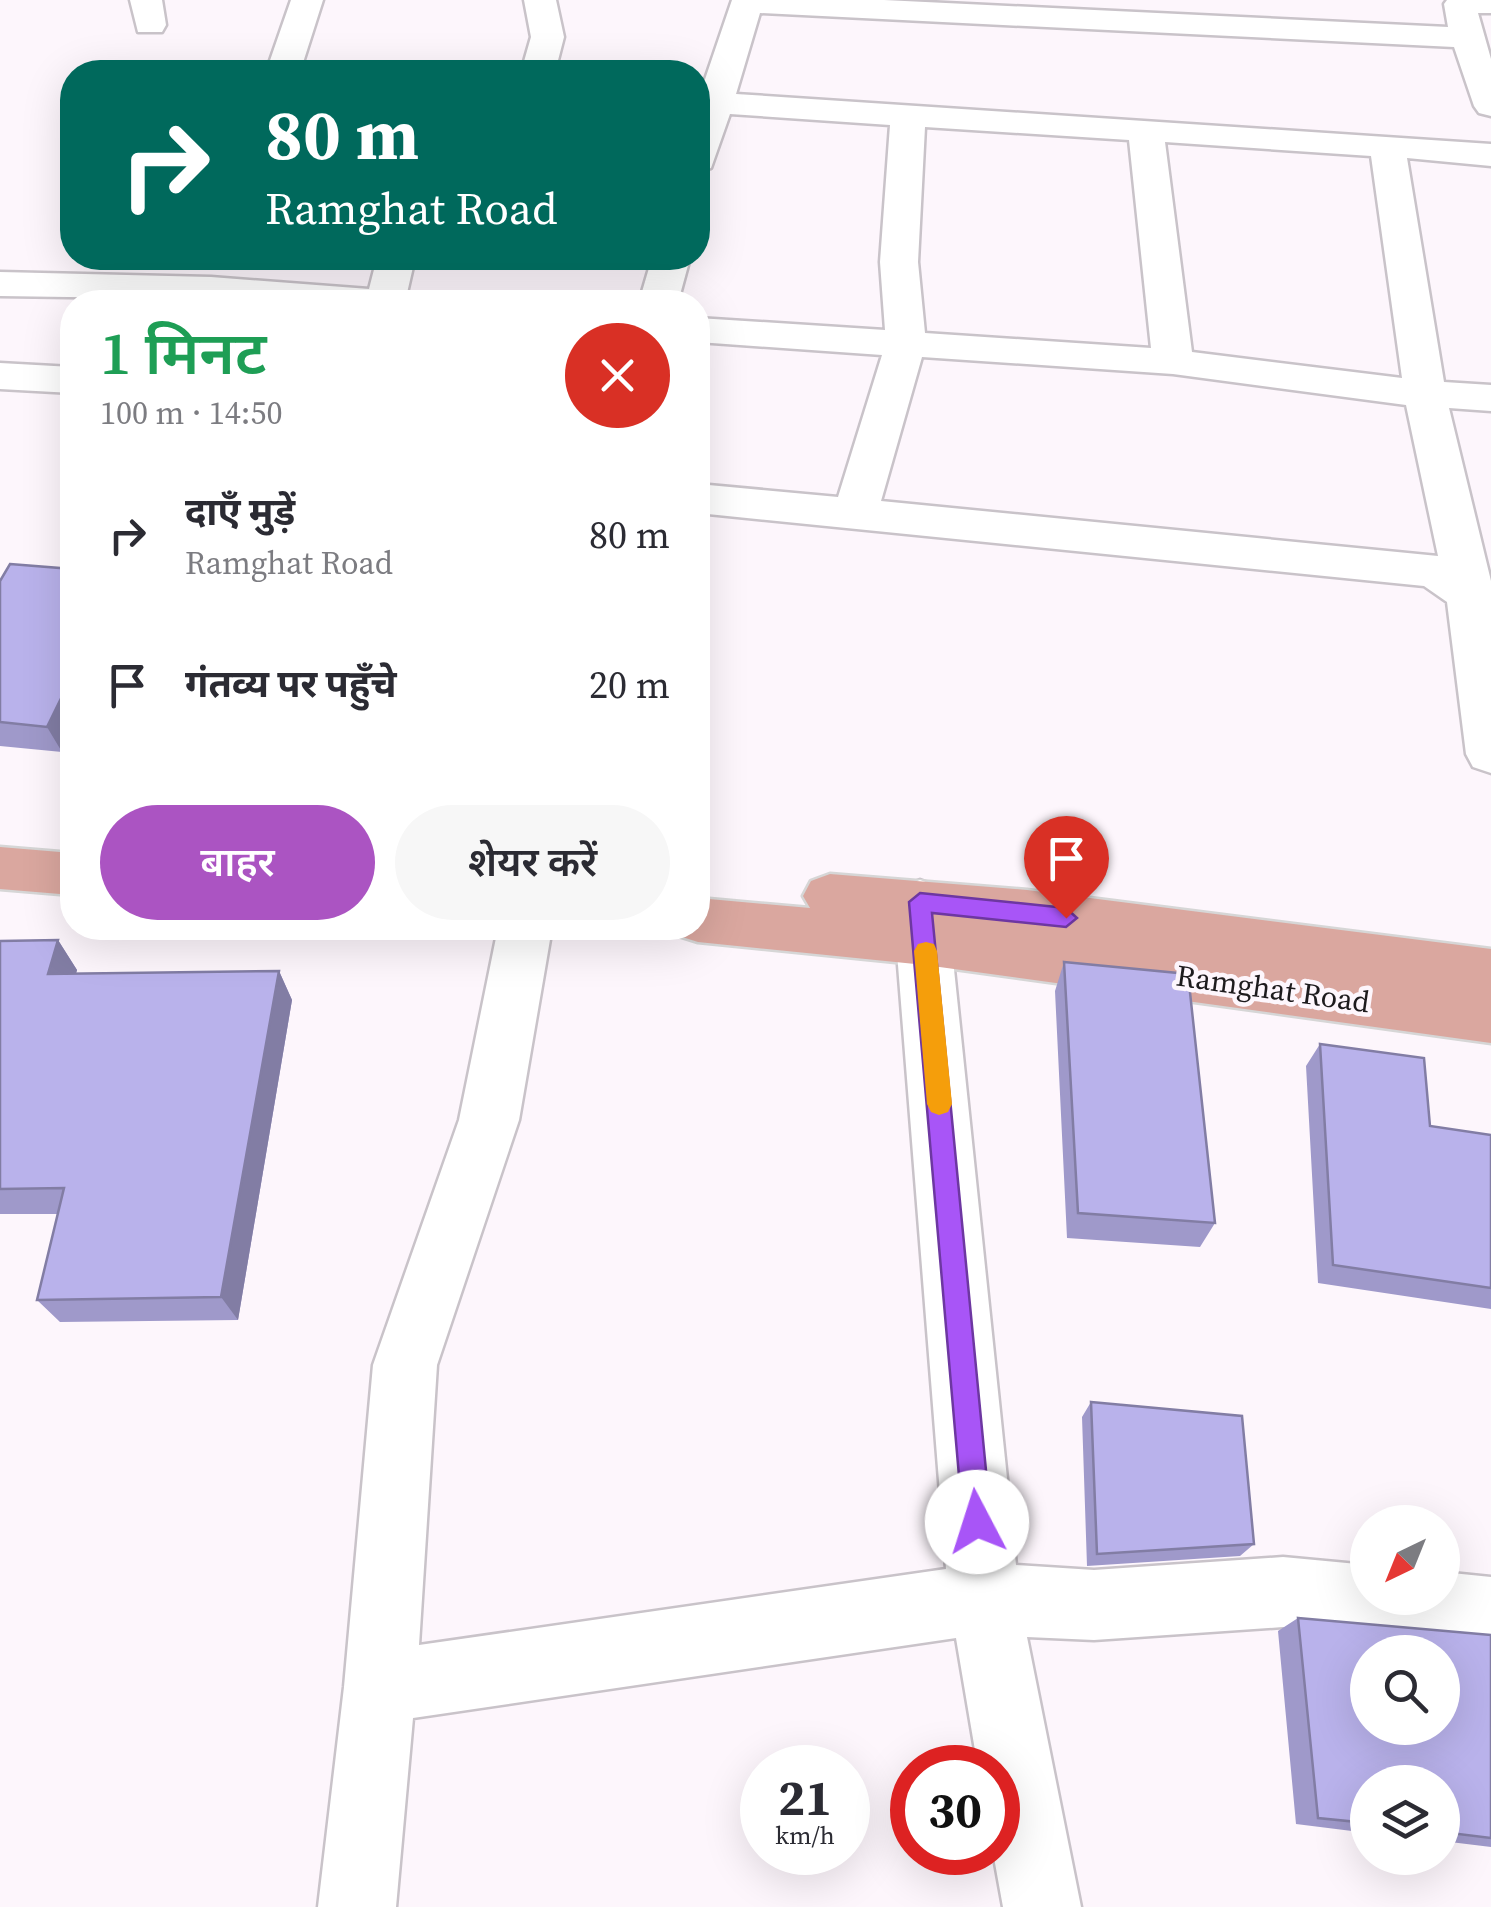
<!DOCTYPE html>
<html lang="hi">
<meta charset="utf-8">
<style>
body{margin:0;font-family:"Source Serif 4","Noto Sans Devanagari",serif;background:#f7f7f7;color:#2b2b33;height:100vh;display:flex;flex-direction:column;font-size:38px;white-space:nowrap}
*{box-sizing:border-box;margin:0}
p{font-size:32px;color:#7c7c81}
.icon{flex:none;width:55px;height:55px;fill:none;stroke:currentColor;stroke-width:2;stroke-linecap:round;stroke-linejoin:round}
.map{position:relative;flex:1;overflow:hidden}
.sheet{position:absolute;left:60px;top:290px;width:650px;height:650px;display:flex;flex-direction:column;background:#fff;border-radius:40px;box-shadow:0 10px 40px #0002}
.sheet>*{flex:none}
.hud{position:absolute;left:60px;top:60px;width:650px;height:210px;border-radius:40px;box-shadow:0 10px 40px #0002;background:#00695c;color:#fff;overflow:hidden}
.needle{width:65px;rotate:223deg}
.tools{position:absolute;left:1350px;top:1505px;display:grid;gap:20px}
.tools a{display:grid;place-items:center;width:110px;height:110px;border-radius:50%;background:#fff;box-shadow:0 10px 40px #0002;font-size:50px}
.speed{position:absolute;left:740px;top:1745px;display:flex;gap:20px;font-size:50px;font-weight:700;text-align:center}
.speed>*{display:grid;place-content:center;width:130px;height:130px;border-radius:50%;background:#fff;box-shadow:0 10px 40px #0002;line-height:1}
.speed small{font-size:25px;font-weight:400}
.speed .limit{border:15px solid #d22;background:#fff;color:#111}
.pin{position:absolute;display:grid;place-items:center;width:85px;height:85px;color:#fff;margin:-102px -42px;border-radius:50% 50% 50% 0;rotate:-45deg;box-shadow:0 0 10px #0007}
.pin .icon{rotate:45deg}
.me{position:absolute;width:110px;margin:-55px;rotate:355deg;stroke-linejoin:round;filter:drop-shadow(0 0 8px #0008)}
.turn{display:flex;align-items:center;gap:35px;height:210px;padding:0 40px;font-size:45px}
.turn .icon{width:130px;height:130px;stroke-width:2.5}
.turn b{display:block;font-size:70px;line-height:85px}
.round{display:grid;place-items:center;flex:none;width:105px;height:105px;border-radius:52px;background:#f7f7f7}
.overview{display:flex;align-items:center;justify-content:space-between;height:170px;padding:0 40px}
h1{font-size:60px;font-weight:600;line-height:75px;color:#1e9e55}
.action{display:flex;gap:20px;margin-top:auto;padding:20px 40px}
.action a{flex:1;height:115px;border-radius:60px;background:#ab54c2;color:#fff;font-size:40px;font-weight:600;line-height:115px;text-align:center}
.action a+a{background:#f7f7f7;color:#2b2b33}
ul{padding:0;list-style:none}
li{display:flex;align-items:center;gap:30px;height:150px;padding:0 40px}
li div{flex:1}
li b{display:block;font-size:38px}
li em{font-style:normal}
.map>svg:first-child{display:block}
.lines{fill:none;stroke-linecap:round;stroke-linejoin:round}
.minor-casing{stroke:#c9c3c9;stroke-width:5}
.major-casing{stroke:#d6d6d6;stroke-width:5}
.minor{fill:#fff;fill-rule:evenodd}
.major{fill:#daa79f;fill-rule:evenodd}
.wall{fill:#9f99ca}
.shaded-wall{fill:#827da4}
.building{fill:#b9b2eb;stroke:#827da4;stroke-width:2.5;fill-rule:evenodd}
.route{fill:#a855f7;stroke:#6d37a1;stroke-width:2.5}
.slow{fill:#f59e0b}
.labels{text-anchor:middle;stroke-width:9;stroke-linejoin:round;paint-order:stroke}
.street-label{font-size:30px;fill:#1d1b1d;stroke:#fdf6fc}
</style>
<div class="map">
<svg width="1491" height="1907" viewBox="0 0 1491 1907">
<rect width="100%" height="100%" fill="#fdf6fc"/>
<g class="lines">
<defs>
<path id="minor" d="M130,0H162L166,25L162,32H138Z
M291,0H323L300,72H266Z
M524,0H556L564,37L555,72H521L531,37Z
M732,0H884L1448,27L1444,4L1447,0H1491V13H1478L1491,59V116L1479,113L1474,106L1454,47L760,13L736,94L1491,144V166L1407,158L1444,382L1491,385V411L1449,408L1491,581V773L1473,767L1466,754L1447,602L1424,586L698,513V484L838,497L882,355L698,342V318L885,330L880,262L890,125L730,114L711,168L698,171V100ZM925,127L1129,140L1151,348L925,333L918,262ZM1165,142L1371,156L1402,378L1192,352ZM922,357L1173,374L1406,405L1438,556L881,501Z
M377,258H415L405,302L0,296V272L211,277L369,289Z
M652,258H690L678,302H639Z
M0,363L72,367V393L0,389Z
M920,880L939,887L947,902L1016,1565L1094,1570L1283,1557L1368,1565V1598H1442V1572L1491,1577V1647L1283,1627L1094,1640L1027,1637L1081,1907H1003L993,1852H998V1768H978L956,1638L413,1718L396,1907H318L344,1687L373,1365L459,1120L498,928H552L519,1120L437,1365L419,1645L946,1569L893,902L901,887Z"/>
<path id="major" d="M0,847L72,853V895L0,889Z
M830,874L1027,890L1491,949V1043L925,965L698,942L679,936L675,928H698V898L810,908L803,896L811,881Z"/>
</defs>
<!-- minor casing -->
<use href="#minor" class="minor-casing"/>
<!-- major casing -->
<use href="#major" class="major-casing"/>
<!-- minor -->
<use href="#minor" class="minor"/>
<!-- major -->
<use href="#major" class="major"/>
</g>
<!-- wall -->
<path class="wall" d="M0,581L62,752L0,746Z
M58,940L77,970L76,973L279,971L292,1000L238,1320L60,1322L37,1300L58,1214H0V941Z
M1064,962L1215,1223L1200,1247L1067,1238L1055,991Z
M1320,1044L1430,1126L1491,1135V1309L1318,1283L1306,1066Z
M1091,1402L1254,1544L1240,1556L1087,1566L1082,1417Z
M1298,1618L1491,1635V1847L1442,1841V1782H1368V1833L1296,1824L1278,1631Z"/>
<!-- shaded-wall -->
<path class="shaded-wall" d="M72,676V730L62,752L47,727Z
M58,940L77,970L68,1003L48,974Z
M279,971L292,1000L238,1320L221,1297Z"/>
<!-- building -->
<path class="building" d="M10,564L72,569V676L47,727L0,722V581Z
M58,940L48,974L279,971L221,1297L37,1300L64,1188L0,1189V941Z
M1064,962L1188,974L1215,1223L1078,1213Z
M1320,1044L1424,1058L1430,1126L1491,1135V1288L1333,1265Z
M1091,1402L1242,1416L1254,1544L1097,1554Z
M1298,1618L1491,1635V1838L1442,1832V1782H1368V1823L1318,1818ZM1368,1652H1442V1728H1368Z"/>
<!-- route -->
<path class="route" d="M920,893L1066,908L1077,918L1066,927L932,913L991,1522L987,1532L977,1536L967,1532L963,1522L909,902Z"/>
<!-- slow -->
<path class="slow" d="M926,942L934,944L937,951L952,1104L948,1112L939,1115L931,1112L927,1104L914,951L918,944Z"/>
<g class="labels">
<!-- street labels -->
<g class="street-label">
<text transform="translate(1273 989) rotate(8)" y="10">Ramghat Road</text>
</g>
</g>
</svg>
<div class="tools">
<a><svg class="needle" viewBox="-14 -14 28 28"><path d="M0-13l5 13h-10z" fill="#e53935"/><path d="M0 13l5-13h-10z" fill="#7c7c81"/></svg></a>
<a><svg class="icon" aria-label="search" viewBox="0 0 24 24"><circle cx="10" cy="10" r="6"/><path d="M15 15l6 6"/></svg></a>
<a><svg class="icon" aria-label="layers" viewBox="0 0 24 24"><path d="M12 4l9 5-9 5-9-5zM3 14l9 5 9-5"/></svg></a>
</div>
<div class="speed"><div>21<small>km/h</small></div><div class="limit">30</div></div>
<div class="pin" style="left:1066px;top:918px;background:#d93025"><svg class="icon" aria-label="arrive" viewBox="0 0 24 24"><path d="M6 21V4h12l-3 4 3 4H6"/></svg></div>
<svg class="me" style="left:977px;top:1522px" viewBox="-20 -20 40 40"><circle r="19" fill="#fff"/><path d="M0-13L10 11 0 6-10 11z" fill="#a855f7"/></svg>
<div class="hud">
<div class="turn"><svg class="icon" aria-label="right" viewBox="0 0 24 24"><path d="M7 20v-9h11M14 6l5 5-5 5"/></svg><div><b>80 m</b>Ramghat Road</div></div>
</div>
<section class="sheet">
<div class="overview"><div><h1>1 मिनट</h1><p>100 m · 14:50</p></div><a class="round" style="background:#d93025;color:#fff"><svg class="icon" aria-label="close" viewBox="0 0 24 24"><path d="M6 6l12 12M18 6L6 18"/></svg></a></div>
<ul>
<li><svg class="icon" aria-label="right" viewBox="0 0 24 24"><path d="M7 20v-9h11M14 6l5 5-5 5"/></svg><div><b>दाएँ मुड़ें</b><p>Ramghat Road</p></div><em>80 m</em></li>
<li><svg class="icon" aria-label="arrive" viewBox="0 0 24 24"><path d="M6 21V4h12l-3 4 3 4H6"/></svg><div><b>गंतव्य पर पहुँचे</b></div><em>20 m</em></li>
</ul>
<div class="action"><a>बाहर</a><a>शेयर करें</a></div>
</section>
</div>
